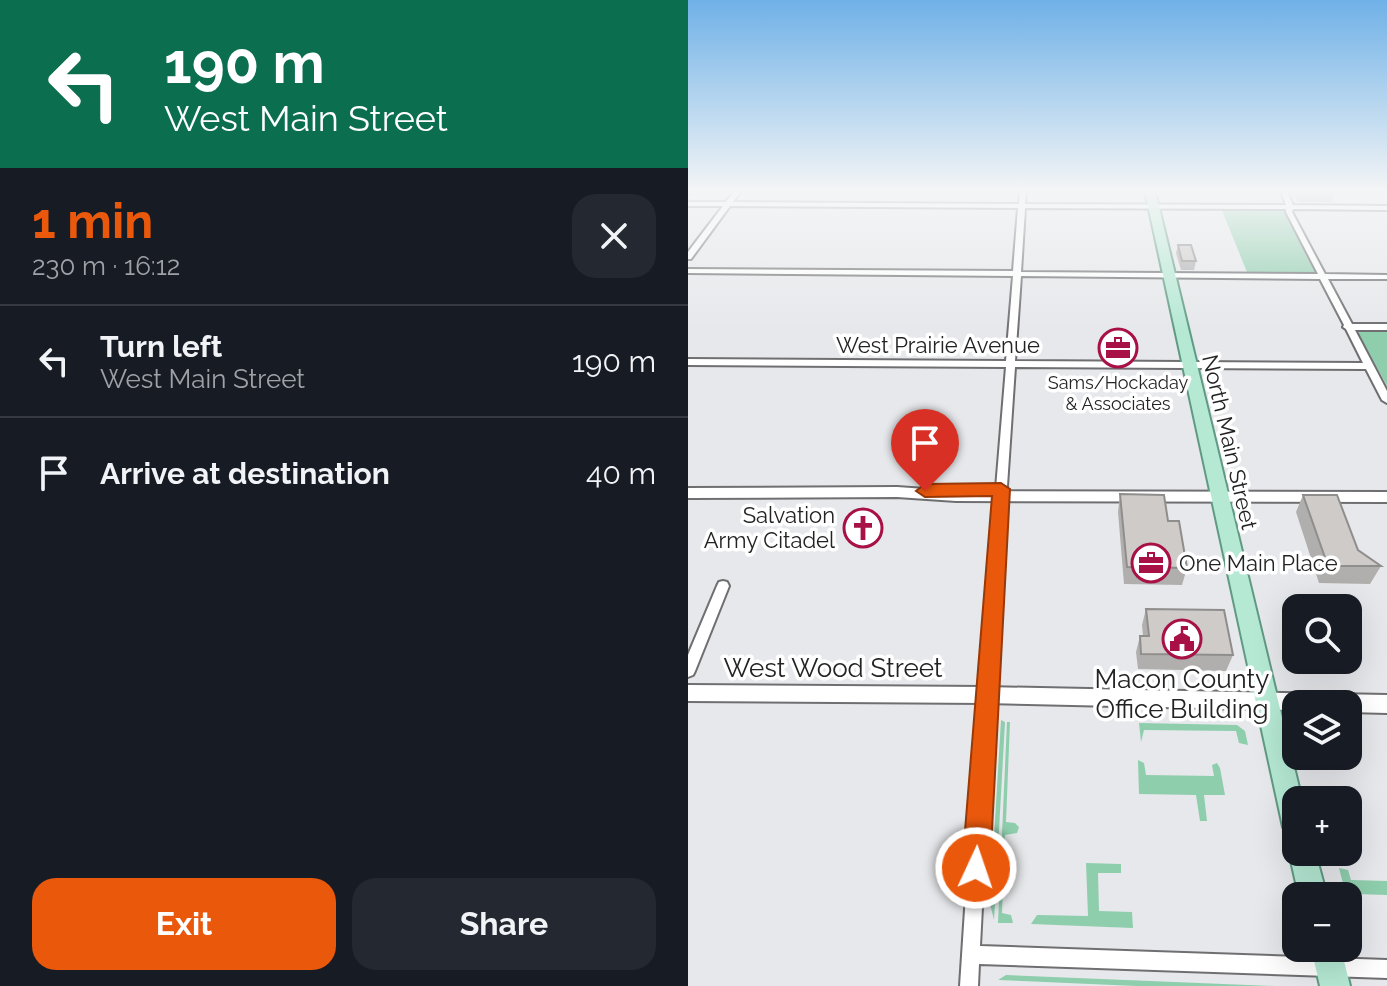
<!DOCTYPE html>
<meta charset="utf-8">
<style>
body{margin:0;font-family:Raleway,sans-serif;background:#242831;color:#f1f3f6;height:100vh;display:flex;flex-direction:column;font-size:30px;white-space:nowrap}
*{box-sizing:border-box;margin:0}
p{font-size:26px;color:#9ea1a6}
.icon{flex:none;width:44px;height:44px;fill:none;stroke:currentColor;stroke-width:2;stroke-linecap:round;stroke-linejoin:round}
.map{position:relative;flex:1;overflow:hidden}
.panel{display:flex;flex-direction:column;background:#171b24;width:688px}
.panel>*{flex:none}
.top-card{background:#0b6e4f;color:#fff;overflow:hidden}
.controls{position:absolute;left:594px;top:594px;display:grid;gap:16px}
.controls a{display:grid;place-items:center;width:80px;height:80px;border-radius:16px;background:#171b24;box-shadow:0 8px 32px #0002;font-size:40px}
.pin{position:absolute;display:grid;place-items:center;width:68px;height:68px;color:#fff;margin:-82px -34px;border-radius:50% 50% 50% 0;rotate:-45deg;box-shadow:0 0 8px #0007}
.pin .icon{rotate:45deg}
.me{position:absolute;width:88px;margin:-44px;rotate:3deg;stroke-linejoin:round;filter:drop-shadow(0 0 6px #0008)}
.turn{display:flex;align-items:center;gap:28px;height:168px;padding:0 32px;font-size:36px}
.turn .icon{width:104px;height:104px;stroke-width:2.5}
.turn b{display:block;font-size:56px;line-height:68px}
.round{display:grid;place-items:center;flex:none;width:84px;height:84px;border-radius:24px;background:#242831}
.overview{display:flex;align-items:center;justify-content:space-between;height:136px;padding:0 32px}
h1{font-size:48px;font-weight:700;line-height:60px;color:#ea580c}
.cta{display:flex;gap:16px;margin-top:auto;padding:16px 32px}
.cta a{flex:1;height:92px;border-radius:24px;background:#ea580c;color:#fff;font-size:32px;font-weight:700;line-height:92px;text-align:center}
.cta a+a{background:#242831;color:#f1f3f6}
ul{padding:0;list-style:none}
li{display:flex;align-items:center;gap:24px;height:112px;padding:0 32px;border-top:2px solid #363941}
li div{flex:1}
li b{display:block;font-size:30px}
li em{font-style:normal}
main{display:flex;flex:1;min-height:0}
.map>svg:first-child{display:block}
.green{fill:#8ecead}
.lines{fill:none;stroke-linecap:round;stroke-linejoin:round}
.minor-casing{stroke:#6f6f72;stroke-width:4}
.tertiary-casing{stroke:#6f6f72;stroke-width:4}
.primary-casing{stroke:#619a84;stroke-width:4}
.minor{fill:#fff;fill-rule:evenodd}
.tertiary{fill:#fff;fill-rule:evenodd}
.primary{fill:#b5e9d4;fill-rule:evenodd}
.wall{fill:#b1afad}
.building{fill:#cecbc9;stroke:#908e8d;stroke-width:2}
.route{fill:#ea580c;stroke:#983908;stroke-width:2}
.labels{text-anchor:middle;stroke-width:7;stroke-linejoin:round;paint-order:stroke}
.far-poi-label{font-size:18px;fill:#232324;stroke:#fff}
.street-label{font-size:22px;fill:#232324;stroke:#fff}
.poi-label{font-size:22px;fill:#232324;stroke:#fff;text-anchor:end}
.near-street-label{font-size:26px;fill:#232324;stroke:#fff}
.near-poi-label{font-size:26px;fill:#232324;stroke:#fff}
</style>
<main>
<section class="panel">
<div class="top-card">
<div class="turn"><svg class="icon" aria-label="left" viewBox="0 0 24 24"><path d="M17 20v-9H6M10 6l-5 5 5 5"/></svg><div><b>190 m</b>West Main Street</div></div>
</div>
<div class="overview"><div><h1>1 min</h1><p>230 m · 16:12</p></div><a class="round"><svg class="icon" aria-label="close" viewBox="0 0 24 24"><path d="M6 6l12 12M18 6L6 18"/></svg></a></div>
<ul>
<li><svg class="icon" aria-label="left" viewBox="0 0 24 24"><path d="M17 20v-9H6M10 6l-5 5 5 5"/></svg><div><b>Turn left</b><p>West Main Street</p></div><em>190 m</em></li>
<li><svg class="icon" aria-label="arrive" viewBox="0 0 24 24"><path d="M6 21V4h12l-3 4 3 4H6"/></svg><div><b>Arrive at destination</b></div><em>40 m</em></li>
</ul>
<div class="cta"><a>Exit</a><a>Share</a></div>
</section>
<div class="map">
<svg width="699" height="986" viewBox="0 0 699 986">
<rect width="100%" height="100%" fill="#e7e8eb"/>
<!-- green -->
<path class="green" d="M533,208H602L635,277H561Z
M674,330H699V386L670,333Z
M313,720L317,722L306,920L302,904Z
M319,722H322L318,822L327,823L331,827L329,833L317,835L314,913L323,915L325,923H310Z
M451,723L549,725L557,731L560,745L551,743L548,731L456,730L453,742Z
M450,760L456,763L458,775L526,776L524,765L529,763L532,768L537,795H516L519,821H512L508,795L451,794Z
M398,863L433,864V873H410L411,911L444,912L445,928L343,924L349,915L400,916Z
M651,868L660,870L663,880L699,881V895L667,894L670,910L662,911Z
M318,975L587,986H448L310,980Z"/>
<g class="lines">
<defs>
<path id="minor" d="M46,191H53L45,202L331,204L332,191H338L337,204L598,205L593,191H599L605,205L699,206V210L605,209L604,212L637,274L699,275V279H640L664,324H699V330H667L699,391V403L694,400L678,369L327,367L305,695L292,946L699,960V978L291,964L290,986H272L291,695L318,367L0,365V359L318,361L325,276L0,273V269L325,271L330,208L42,206L3,259H0V252L35,206H0V202H38ZM337,208L598,209V212L630,274L333,272ZM333,276L632,279L656,325L655,327L658,329L675,363L327,361Z
M35,581L39,582L41,586L7,671L5,675L0,677V655L29,586L31,582Z"/>
<path id="tertiary" d="M209,487L268,491L699,492V502L268,501L209,497L0,498V488Z
M0,685L298,687L699,695V713L660,712V704H608V710L298,703L0,701Z"/>
<path id="primary" d="M457,191H467L614,800H608V840L599,836L595,827Z
M608,841V852H627L639,896H611L601,852Z
M623,948H653L662,986H632Z"/>
</defs>
<!-- minor casing -->
<use href="#minor" class="minor-casing"/>
<!-- tertiary casing -->
<use href="#tertiary" class="tertiary-casing"/>
<!-- primary casing -->
<use href="#primary" class="primary-casing"/>
<!-- minor -->
<use href="#minor" class="minor"/>
<!-- tertiary -->
<use href="#tertiary" class="tertiary"/>
<!-- primary -->
<use href="#primary" class="primary"/>
</g>
<!-- wall -->
<path class="wall" d="M0,191H9L5,196H0Z
M604,191H648L644,202H610Z
M490,245L508,261L506,270H493L488,253Z
M432,494L480,521L499,568L494,585L436,584L430,512Z
M615,495L670,550L693,566L682,584L631,583L608,512Z
M458,609L545,655L538,671L450,669L448,652L452,636H455L454,625Z"/>
<!-- building -->
<path class="building" d="M490,245H503L508,261H494Z
M432,494L476,495L480,521H491L499,568L439,567Z
M615,495H649L670,550L693,566H640Z
M458,609L536,610L545,655L453,654L452,636H461Z"/>
<!-- sky -->
<linearGradient id="sky" x2="0" y2="1"><stop stop-color="#6fb1e7"/><stop offset="0.58" stop-color="#f4f5f6"/><stop offset="1" stop-color="#f4f5f6" stop-opacity="0"/></linearGradient>
<rect width="699" height="329" fill="url(#sky)"/>
<!-- route -->
<path class="route" d="M313,483L322,489L302,868L298,878L288,882L278,878L274,868L304,496L237,497L228,491L237,484Z"/>
<!-- icons -->
<defs>
<symbol id="office-ring" viewBox="-11 -11 22 22"><circle r="9.5" fill="#fff" stroke="#a71145" stroke-width="1.5"/><path d="M-6-3h4V-5.5h4V-3h4V5H-6ZM-1-4.5V-3h2v-1.5ZM-6 0V1H6V0Z" fill="#a71145"/></symbol>
<symbol id="church-ring" viewBox="-11 -11 22 22"><circle r="9.5" fill="#fff" stroke="#a71145" stroke-width="1.5"/><path d="M-1.2-6h2.4v3.5h3.3v2.4h-3.3V6h-2.4V-.1h-3.3v-2.4h3.3Z" fill="#a71145"/></symbol>
<symbol id="civic-ring" viewBox="-11 -11 22 22"><circle r="9.5" fill="#fff" stroke="#a71145" stroke-width="1.5"/><path d="M-.6-6.5H3V-4.5H.6V-3L4-1V1h2V6H-6V1h2V-1L-.6-3ZM-1.2 2.5V6h2.4V2.5Z" fill="#a71145"/></symbol>
</defs>
<g fill-rule="evenodd">
<use href="#office-ring" x="408" y="326" width="44" height="44"/>
<use href="#church-ring" x="153" y="506" width="44" height="44"/>
<use href="#office-ring" x="441" y="541" width="44" height="44"/>
<use href="#civic-ring" x="472" y="617" width="44" height="44"/>
</g>
<g class="labels">
<!-- far-poi labels -->
<g class="far-poi-label">
<text x="430" y="389">Sams/Hockaday<tspan x="430" dy="21">&amp; Associates</tspan></text>
</g>
<!-- street labels -->
<g class="street-label">
<text x="250" y="353">West Prairie Avenue</text>
<text transform="translate(542 442) rotate(77)" y="8">North Main Street</text>
</g>
<!-- poi labels -->
<g class="poi-label">
<text x="147" y="523">Salvation<tspan x="147" dy="25">Army Citadel</tspan></text>
<text x="491" y="571" text-anchor="start">One Main Place</text>
</g>
<!-- near-street labels -->
<g class="near-street-label">
<text x="145" y="677">West Wood Street</text>
</g>
<!-- near-poi labels -->
<g class="near-poi-label">
<text x="494" y="688">Macon County<tspan x="494" dy="30">Office Building</tspan></text>
</g>
</g>
</svg>
<div class="controls">
<a><svg class="icon" aria-label="search" viewBox="0 0 24 24"><circle cx="10" cy="10" r="6"/><path d="M15 15l6 6"/></svg></a>
<a><svg class="icon" aria-label="layers" viewBox="0 0 24 24"><path d="M12 4l9 5-9 5-9-5zM3 14l9 5 9-5"/></svg></a>
<a>+</a>
<a>−</a>
</div>
<div class="pin" style="left:237px;top:491px;background:#d93025"><svg class="icon" aria-label="arrive" viewBox="0 0 24 24"><path d="M6 21V4h12l-3 4 3 4H6"/></svg></div>
<svg class="me" style="left:288px;top:868px" viewBox="-20 -20 40 40"><circle r="17" fill="#ea580c" stroke="#fff" stroke-width="3"/><path d="M0-11L8 9 0 5-8 9z" fill="#fff"/></svg>
</div>
</main>
